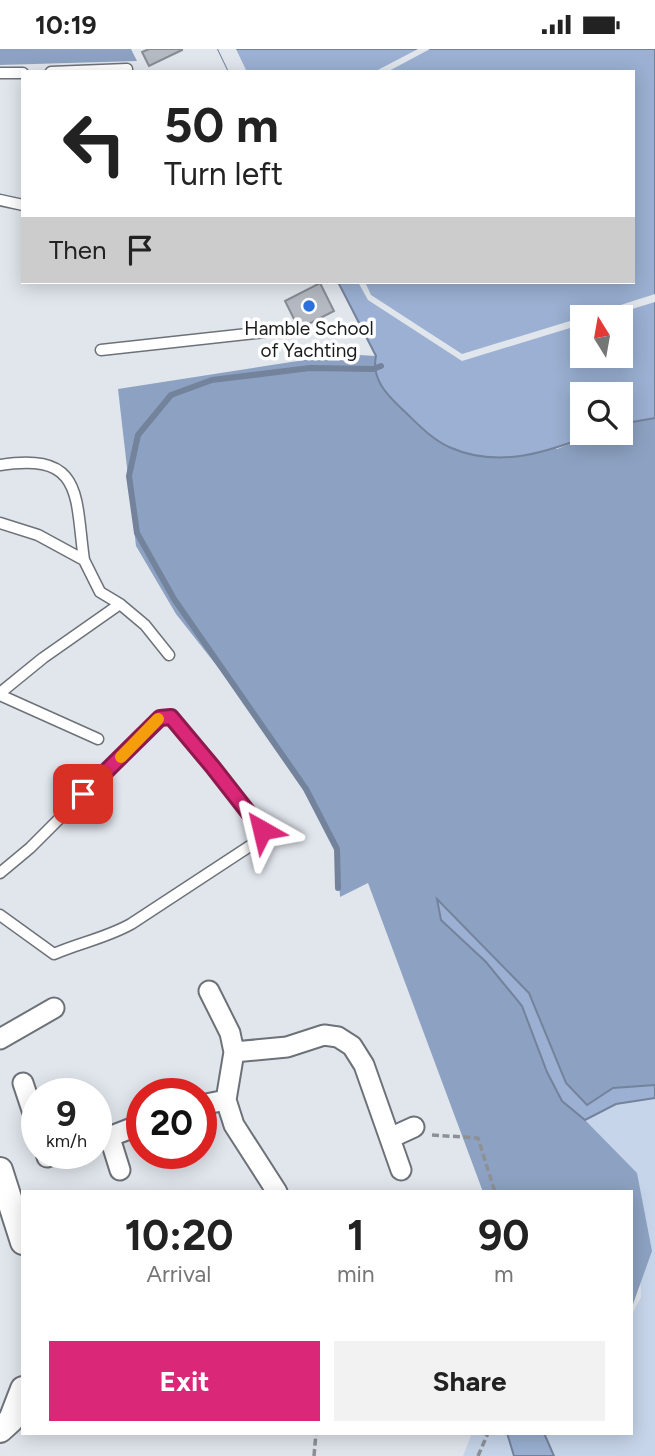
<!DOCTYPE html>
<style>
body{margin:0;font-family:Figtree,sans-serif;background:#f2f2f2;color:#222;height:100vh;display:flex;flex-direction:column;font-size:26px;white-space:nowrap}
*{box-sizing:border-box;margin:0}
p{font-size:23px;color:#767676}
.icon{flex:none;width:38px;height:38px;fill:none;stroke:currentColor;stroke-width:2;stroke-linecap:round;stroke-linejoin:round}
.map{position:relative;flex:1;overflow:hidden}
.drawer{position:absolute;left:21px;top:1141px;width:612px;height:245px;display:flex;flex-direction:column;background:#fff;border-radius:0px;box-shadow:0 4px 18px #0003}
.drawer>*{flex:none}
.guide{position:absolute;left:21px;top:21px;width:614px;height:214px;border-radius:0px;box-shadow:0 4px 18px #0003;background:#fff;color:#222;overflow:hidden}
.needle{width:46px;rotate:349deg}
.tools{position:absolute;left:570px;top:256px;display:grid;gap:14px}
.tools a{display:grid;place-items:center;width:63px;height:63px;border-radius:0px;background:#fff;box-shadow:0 4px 18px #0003;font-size:35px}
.speed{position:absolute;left:21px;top:1029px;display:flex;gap:14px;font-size:35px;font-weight:700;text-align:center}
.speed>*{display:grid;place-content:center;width:91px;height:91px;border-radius:50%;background:#fff;box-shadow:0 4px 18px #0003;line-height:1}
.speed small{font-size:18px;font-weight:400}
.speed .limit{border:10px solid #d22;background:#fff;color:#111}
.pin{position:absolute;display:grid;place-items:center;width:60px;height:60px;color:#fff;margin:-30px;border-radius:14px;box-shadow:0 4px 10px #0006}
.me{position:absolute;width:77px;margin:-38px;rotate:323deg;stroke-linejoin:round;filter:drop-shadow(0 0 5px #0008)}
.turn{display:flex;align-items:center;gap:24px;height:147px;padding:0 28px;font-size:32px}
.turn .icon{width:91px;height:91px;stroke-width:2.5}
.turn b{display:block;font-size:49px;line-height:60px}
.then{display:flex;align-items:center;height:66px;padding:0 28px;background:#0003;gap:14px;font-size:26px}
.eta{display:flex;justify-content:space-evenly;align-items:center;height:119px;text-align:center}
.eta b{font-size:42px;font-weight:700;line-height:49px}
.button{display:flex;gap:14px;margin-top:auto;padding:14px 28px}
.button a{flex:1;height:80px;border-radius:0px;background:#db2777;color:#fff;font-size:28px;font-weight:700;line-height:80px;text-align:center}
.button a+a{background:#f2f2f2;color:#222}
.status{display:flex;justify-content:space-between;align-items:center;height:49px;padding:0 35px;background:#fff;direction:ltr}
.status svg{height:19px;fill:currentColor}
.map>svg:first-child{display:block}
.green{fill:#c7d5ea}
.forest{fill:#8da2c2}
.water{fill:#9bb0d2;stroke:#74839c;stroke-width:2;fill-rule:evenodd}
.pier{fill:#e1e6ed}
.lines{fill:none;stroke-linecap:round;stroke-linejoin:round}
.stream{stroke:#74839c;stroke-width:6}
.building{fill:#b5bac2;stroke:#878c93;stroke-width:2}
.service-casing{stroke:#6d7178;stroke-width:13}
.minor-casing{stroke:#6d7178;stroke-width:23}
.tertiary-casing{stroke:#6d7178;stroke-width:28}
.path{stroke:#8d9196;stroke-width:3.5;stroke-dasharray:7 3.5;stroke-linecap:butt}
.service{stroke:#fff;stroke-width:10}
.minor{stroke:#fff;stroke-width:19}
.tertiary{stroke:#fff;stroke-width:24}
.route-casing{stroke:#8e194d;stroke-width:18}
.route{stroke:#db2777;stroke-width:12}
.slow{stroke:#f59e0b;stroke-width:12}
.poi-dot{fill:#2c71dd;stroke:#fff;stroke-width:2.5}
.labels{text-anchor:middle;stroke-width:7;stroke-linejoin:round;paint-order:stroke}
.poi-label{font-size:19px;fill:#191b1d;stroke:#fff}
</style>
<div class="status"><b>10:19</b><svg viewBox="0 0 49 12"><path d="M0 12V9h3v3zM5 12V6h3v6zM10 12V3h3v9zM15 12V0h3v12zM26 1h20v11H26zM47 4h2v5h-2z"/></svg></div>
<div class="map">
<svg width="655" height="1407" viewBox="0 0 655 1407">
<rect width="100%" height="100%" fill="#e1e6ed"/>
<!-- green -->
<path class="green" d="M655,1049V1407H463L472,1384H632V1265L641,1248L637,1125L551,1069L585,1071L616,1055Z"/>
<!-- forest -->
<path class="forest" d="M0,0H131L137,12L0,16Z
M343,305L376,307L557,400L599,383H621V375L625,373L655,369V1036L613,1039L587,1056L566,1034L529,944L439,851L522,957L547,1023L562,1052L585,1071L637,1124L652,1202L632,1258V1143H483L368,834L340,848L337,800L288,714L243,650L176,565L136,497L118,340Z"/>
<!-- water -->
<path class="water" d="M218,0H655V369L621,375V345H583V383H599C551,402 500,421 449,398C431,390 417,374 403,361C387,346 371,330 376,307L338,233H634V23H229ZM583,268H621V306H583Z
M437,850L529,944L566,1034L587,1056L613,1039L655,1036V1049L616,1055L585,1071L562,1052L547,1023L522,957L486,913L441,871Z
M507,1384H544L554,1407H514Z"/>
<!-- pier -->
<path class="pier" d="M218,0H236L247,23H229Z
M418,0H430L387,23H374Z
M358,233H365L371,246L462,305L583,268V275L462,312L368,251Z
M655,245V253L606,268H583Z"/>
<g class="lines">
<!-- stream -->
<path class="stream" d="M338,839L337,800L306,740L174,550L137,484L129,427L138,386L171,346L212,331L310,319L373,320L381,317"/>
</g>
<!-- building -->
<path class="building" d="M149,0H182V1L149,17L142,3Z
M320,234L334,262L299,280L285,252Z"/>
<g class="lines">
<defs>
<path id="service" d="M51,23L127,20
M0,24H23
M0,151L23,156
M101,301L265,283
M0,416C84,403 75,447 84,511L100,543L120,555L145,576L169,606
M0,474L38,486L84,511
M0,644L43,609L120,555
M0,646L98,690
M0,824L30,799L160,669L171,668L213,717L262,781L253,795L131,875C106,889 79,894 54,905L0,866"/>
<path id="minor" d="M209,942L230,984L234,1003L226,1051L234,1076L277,1143
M0,990L54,959
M234,1003L287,998L324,986L338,988L352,997L364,1016L401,1121
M23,1034L37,1076
M201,1056L226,1051
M110,1089L120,1121
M390,1089L414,1078
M96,1093L142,1075
M46,1104L47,1108L59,1104"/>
<path id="tertiary" d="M0,1121L23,1193
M0,1381L11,1371L23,1340"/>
</defs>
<!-- service casing -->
<use href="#service" class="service-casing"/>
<!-- minor casing -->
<use href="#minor" class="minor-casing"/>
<!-- tertiary casing -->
<use href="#tertiary" class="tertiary-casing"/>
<!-- path -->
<path class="path" d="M432,1086L478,1089L495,1143
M314,1407L316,1384
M478,1407L488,1384"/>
<!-- service -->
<use href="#service" class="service"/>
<!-- minor -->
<use href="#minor" class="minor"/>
<!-- tertiary -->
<use href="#tertiary" class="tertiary"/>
</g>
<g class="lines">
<defs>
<path id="route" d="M83,745L160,669L171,668L212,717L262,781"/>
</defs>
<!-- route casing -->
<use href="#route" class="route-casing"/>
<!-- route -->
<use href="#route" class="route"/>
<!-- slow -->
<path class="slow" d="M121,708L158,670"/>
</g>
<!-- markers -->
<circle class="poi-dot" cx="309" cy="257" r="7"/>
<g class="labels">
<!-- poi labels -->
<g class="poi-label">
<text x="309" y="286">Hamble School<tspan x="309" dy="22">of Yachting</tspan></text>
</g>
</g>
</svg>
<div class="tools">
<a><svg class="needle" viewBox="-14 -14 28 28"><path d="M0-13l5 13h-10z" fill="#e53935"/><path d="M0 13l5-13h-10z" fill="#767676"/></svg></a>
<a><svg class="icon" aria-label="search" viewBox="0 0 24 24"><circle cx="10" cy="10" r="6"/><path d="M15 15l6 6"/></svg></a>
</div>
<div class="speed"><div>9<small>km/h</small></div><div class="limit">20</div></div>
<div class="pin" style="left:83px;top:745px;background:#d93025"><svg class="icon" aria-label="arrive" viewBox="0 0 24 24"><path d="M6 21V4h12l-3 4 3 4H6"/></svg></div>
<svg class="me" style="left:262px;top:781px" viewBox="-20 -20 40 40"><path d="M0-17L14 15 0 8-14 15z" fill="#db2777" stroke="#fff" stroke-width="4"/></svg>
<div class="guide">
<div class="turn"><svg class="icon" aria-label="left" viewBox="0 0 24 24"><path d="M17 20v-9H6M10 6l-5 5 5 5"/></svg><div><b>50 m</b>Turn left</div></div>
<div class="then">Then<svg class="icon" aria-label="arrive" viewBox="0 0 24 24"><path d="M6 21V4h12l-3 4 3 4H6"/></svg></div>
</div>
<section class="drawer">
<div class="eta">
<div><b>10:20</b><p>Arrival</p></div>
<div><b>1</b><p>min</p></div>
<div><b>90</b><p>m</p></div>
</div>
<div class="button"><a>Exit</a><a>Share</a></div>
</section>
</div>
